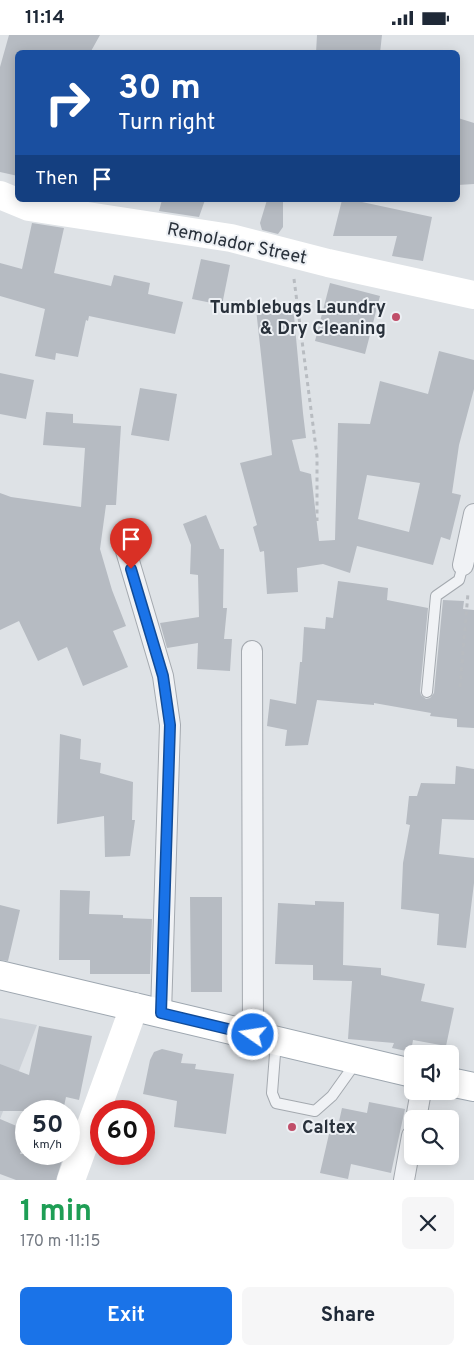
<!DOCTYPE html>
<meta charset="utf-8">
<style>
body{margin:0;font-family:Overpass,sans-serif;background:#f6f6f7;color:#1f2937;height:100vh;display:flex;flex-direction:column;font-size:19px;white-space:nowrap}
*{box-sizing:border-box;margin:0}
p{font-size:16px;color:#747a83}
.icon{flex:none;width:28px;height:28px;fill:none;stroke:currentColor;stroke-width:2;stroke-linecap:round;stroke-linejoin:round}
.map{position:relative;height:1145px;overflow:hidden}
.details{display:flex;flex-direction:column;background:#fff;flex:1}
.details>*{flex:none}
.guide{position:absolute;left:15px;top:15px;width:445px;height:152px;border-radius:8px;box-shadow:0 2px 12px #0003;background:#1a4fa0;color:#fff;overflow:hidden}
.controls{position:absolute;left:404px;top:1010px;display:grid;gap:10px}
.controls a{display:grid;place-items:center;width:55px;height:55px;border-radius:8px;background:#fff;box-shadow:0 2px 12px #0003;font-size:25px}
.speed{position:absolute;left:15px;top:1065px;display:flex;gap:10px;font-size:25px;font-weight:700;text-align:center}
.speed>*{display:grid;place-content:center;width:65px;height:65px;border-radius:50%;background:#fff;box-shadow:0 2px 12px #0003;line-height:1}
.speed small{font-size:12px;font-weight:400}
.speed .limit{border:8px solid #d22;background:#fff;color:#111}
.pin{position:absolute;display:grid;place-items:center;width:42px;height:42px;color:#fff;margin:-51px -21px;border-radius:50% 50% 50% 0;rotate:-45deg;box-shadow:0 0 5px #0007}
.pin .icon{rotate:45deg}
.me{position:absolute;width:55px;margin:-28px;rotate:283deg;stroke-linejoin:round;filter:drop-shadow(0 0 4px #0008)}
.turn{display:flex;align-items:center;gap:18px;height:105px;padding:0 20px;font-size:22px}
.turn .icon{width:65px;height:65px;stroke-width:2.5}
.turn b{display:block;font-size:35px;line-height:42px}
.then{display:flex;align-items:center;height:48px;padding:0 20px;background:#0003;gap:10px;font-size:19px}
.round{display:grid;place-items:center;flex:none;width:52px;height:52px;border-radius:8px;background:#f6f6f7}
.head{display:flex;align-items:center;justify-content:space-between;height:85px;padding:0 20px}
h1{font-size:30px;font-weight:700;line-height:38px;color:#1e9e55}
.button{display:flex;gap:10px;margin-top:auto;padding:10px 20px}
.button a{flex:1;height:58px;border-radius:8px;background:#1a73e8;color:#fff;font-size:20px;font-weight:700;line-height:58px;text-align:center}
.button a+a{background:#f6f6f7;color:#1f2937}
.status{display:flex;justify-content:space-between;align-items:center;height:35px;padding:0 25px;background:#fff;direction:ltr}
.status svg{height:14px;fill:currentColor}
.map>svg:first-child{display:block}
.built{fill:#ccd1d7}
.building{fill:#b6bbc2;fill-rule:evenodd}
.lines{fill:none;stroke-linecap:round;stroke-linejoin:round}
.lane-casing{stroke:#a4a9af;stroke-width:12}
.street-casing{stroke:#a4a9af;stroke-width:22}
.primary-casing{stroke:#9ea7b0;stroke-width:30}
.path{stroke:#b8bcc1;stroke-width:3;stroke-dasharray:4 4;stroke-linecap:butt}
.lane{stroke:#f0f2f5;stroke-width:10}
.street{stroke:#f0f2f5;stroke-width:20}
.secondary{stroke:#fff;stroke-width:28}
.primary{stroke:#fff;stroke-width:28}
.route-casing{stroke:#114b97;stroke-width:12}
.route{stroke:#1a73e8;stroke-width:9}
.poi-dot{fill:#c04e69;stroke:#edf0f4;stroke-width:2}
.labels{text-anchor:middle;stroke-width:4;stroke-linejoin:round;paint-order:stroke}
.street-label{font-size:18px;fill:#29313b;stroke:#edf0f4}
.poi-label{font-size:18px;font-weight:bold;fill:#29313b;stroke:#edf0f4;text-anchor:end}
</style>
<div class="status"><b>11:14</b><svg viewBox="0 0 49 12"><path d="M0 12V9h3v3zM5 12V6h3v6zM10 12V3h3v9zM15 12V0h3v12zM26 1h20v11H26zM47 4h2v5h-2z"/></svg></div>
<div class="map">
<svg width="474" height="1145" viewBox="0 0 474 1145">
<rect width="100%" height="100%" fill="#dee2e6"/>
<!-- built -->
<path class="built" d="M0,983L37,990L0,1084Z"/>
<!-- building -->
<path class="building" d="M9,0H100L90,18H18V141L0,137V32Z
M317,0H382L380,18H316Z
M458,83L474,88V149L458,150Z
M162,165H205L199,182L159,176Z
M267,165H283V192L278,199L262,195L260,188Z
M342,165H362V167L432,182L423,226L392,221L397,201H333Z
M32,188L64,193L54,238L111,251L114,240L150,248L148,259L183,267L175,299L89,281L88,286L86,285L78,322L56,318L55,325L35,321L45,274L0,261V228L22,234Z
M201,224L230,230L222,270L192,264Z
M330,248L380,261L365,319L315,306Z
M293,270L303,378L306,403L292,405L300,436L311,439L319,506L335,505L338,388L370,389L380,346L428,359L439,316L474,325V354L459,410L452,458L461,460L450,505L441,502L433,530L357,511L350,538L323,529L297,533L298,557L267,559L264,516L260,517L253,492L257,490L240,428L272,420L256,274ZM367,440L420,448L409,497L358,484Z
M0,338L34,345L26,384L0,379Z
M140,353L177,359L169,406L131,400Z
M46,377L73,379V388L121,391L116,470H106L100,514L112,555L126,591L113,596L128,632L83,651L67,612L38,626L19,586L0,595V458L11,462L81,472L85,413L43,410Z
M206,480L220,514H224L223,573H227L224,604H232L230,636L197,634L198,608L167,613L160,588L199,582L198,540L190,539L191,510L183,489Z
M338,546L388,553L387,565L428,573L420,656L421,660L426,664L430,663L434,658L443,565L464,566L463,574L474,575V693L457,692V684L430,681L431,678L374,668V670L317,665L308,710L285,711L287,695L267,691L270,664L296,669L300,627H302L304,592L325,594L326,582L333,583Z
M60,699L81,704L80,724L101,728L100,738L133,747L132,785H135L130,821L105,822L104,781L57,789Z
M456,731L474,734V785L442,784L439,819L474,823V848L466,913L437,910L439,879L401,874L403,828L410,790L406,789L409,761H417L421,748L455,749Z
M60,855L90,856L89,879L123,880V883L152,884L150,939H90V925H59Z
M190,862H222V957H191Z
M315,866L344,867L343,930L381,933V940L425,949L421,966L454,973L446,1011L413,1005L411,1017L392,1013L394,1008L348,1004L352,946L313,945V930L275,929L278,868L315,870Z
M0,870L20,875L8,926L0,925Z
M39,991L92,1001L79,1065L66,1062L63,1076H0V1029L29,1040Z
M162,1014L183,1019L181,1028L196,1029L195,1034L234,1039L226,1099L174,1092L177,1066L143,1059L150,1025L154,1017Z
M369,1067L405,1074L391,1138L351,1129L348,1144L320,1138L329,1099L336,1100L342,1073L367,1078Z
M0,1084L26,1095V1102L20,1119H64L56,1145H16L0,1139Z"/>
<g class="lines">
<defs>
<path id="lane" d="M427,657L436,561L459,545L463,530
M276,1006L272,1058L276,1068L315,1076L332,1061L357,1026"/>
<path id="street" d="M126,516L163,641L170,690L161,978
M463,530L474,479
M252,616L253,1000
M416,1084L421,1056
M404,1145L412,1101"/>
<path id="primary" d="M0,940L412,1038
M450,1047L474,1052"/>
</defs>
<!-- lane casing -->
<use href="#lane" class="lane-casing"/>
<!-- street casing -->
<use href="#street" class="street-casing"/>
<!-- primary casing -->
<use href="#primary" class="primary-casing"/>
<!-- path -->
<path class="path" d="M294,244L317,421V486
M460,652L468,558"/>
<!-- lane -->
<use href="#lane" class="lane"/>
<!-- street -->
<use href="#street" class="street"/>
<!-- secondary -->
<path class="secondary" d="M0,160L29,172L231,203L328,228L474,260
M71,1145L134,972"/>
<!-- primary -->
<use href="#primary" class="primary"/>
</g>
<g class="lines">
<defs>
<path id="route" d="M131,534L163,641L170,690L161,978L253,1000"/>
</defs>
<!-- route casing -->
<use href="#route" class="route-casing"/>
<!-- route -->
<use href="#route" class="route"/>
</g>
<!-- markers -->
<g class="poi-dot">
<circle cx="396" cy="282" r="5"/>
<circle cx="292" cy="1092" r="5"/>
</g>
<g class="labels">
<!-- street labels -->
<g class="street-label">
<text transform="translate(237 208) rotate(12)" y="6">Remolador Street</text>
</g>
<!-- poi labels -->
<g class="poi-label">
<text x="386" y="278">Tumblebugs Laundry<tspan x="386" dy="21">&amp; Dry Cleaning</tspan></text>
<text x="302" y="1098" text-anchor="start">Caltex</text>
</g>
</g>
</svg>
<div class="controls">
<a><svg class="icon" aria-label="sound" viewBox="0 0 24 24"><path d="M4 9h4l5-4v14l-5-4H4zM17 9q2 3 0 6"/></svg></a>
<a><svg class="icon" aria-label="search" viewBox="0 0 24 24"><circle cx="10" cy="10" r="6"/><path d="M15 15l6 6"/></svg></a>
</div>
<div class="speed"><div>50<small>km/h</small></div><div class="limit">60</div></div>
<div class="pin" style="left:131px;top:534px;background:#d93025"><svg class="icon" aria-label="arrive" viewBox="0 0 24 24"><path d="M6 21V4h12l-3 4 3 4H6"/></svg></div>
<svg class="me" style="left:253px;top:1000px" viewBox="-20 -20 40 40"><circle r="17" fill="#1a73e8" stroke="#fff" stroke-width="3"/><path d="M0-11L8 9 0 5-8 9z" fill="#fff"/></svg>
<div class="guide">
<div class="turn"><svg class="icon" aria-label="right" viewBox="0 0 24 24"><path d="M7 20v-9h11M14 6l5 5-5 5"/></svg><div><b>30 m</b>Turn right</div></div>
<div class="then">Then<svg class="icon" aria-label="arrive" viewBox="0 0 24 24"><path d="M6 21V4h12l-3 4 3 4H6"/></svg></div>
</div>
</div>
<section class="details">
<div class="head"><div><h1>1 min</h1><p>170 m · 11:15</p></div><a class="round"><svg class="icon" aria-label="close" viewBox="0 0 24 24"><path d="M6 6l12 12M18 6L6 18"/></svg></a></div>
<div class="button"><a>Exit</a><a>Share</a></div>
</section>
